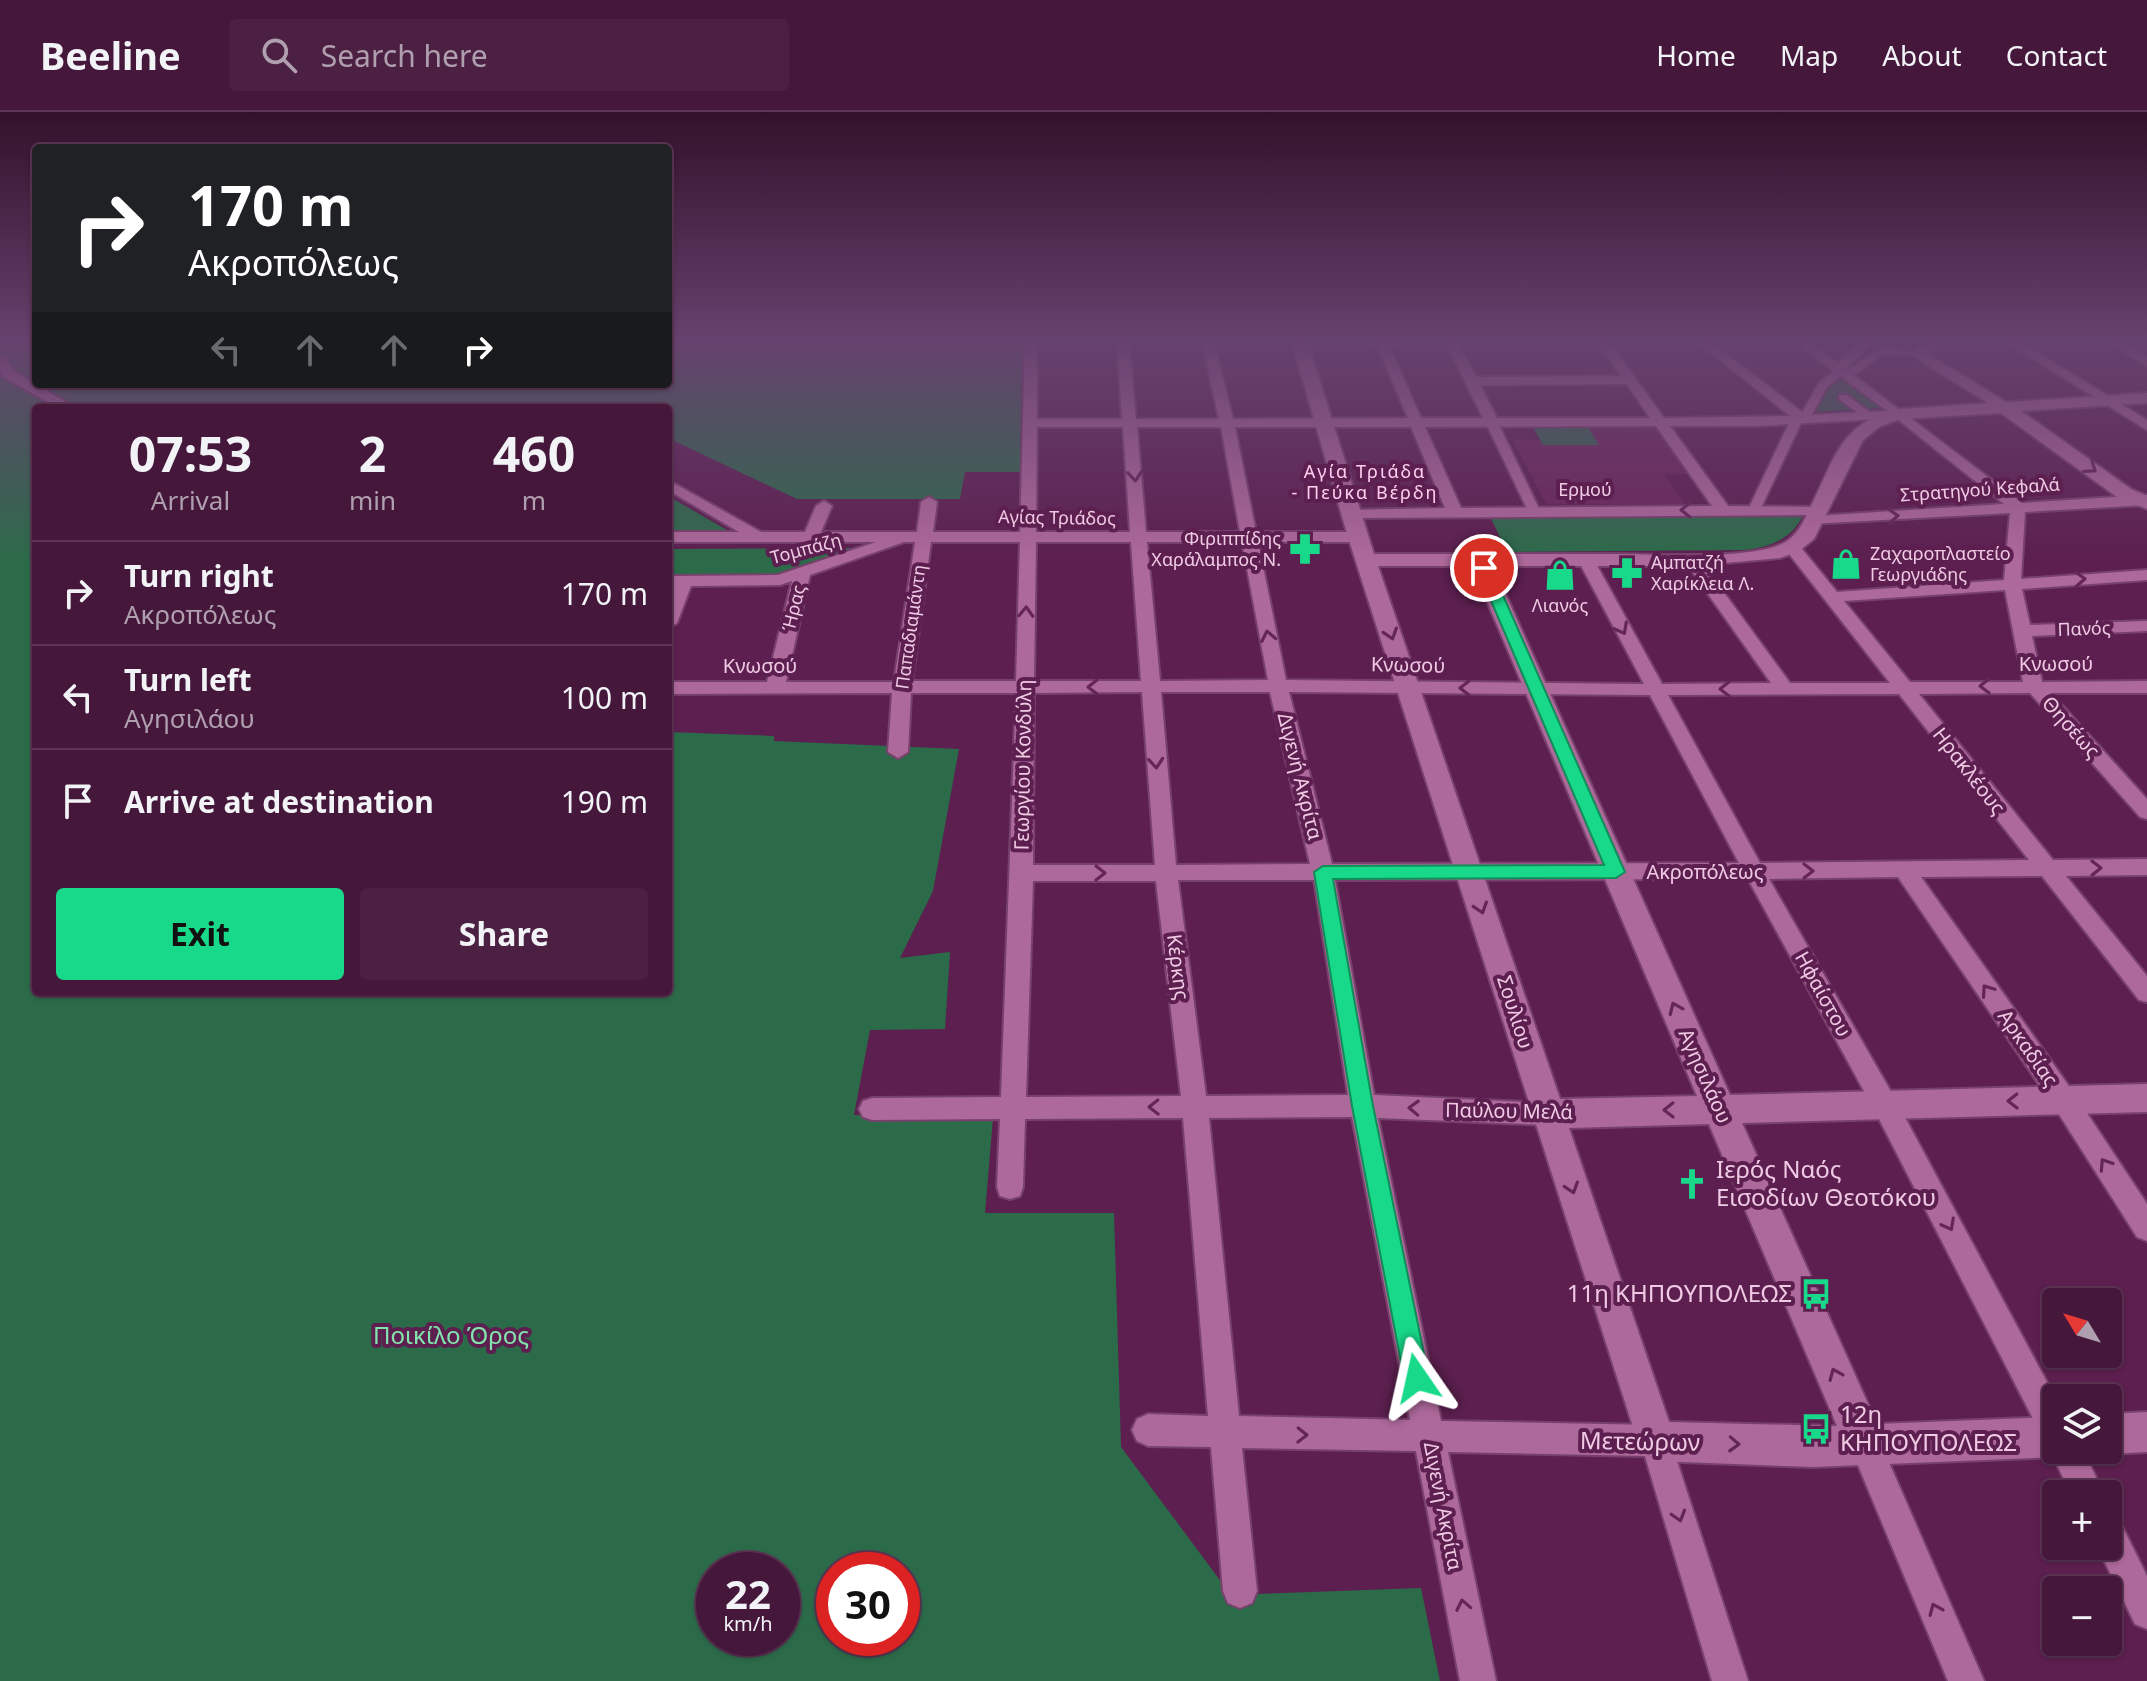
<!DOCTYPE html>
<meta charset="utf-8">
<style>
body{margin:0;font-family:"Noto Sans",sans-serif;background:#4c2042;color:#f1f3f6;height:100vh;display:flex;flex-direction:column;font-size:30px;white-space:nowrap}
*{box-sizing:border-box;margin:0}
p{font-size:26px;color:#b09faf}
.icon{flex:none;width:44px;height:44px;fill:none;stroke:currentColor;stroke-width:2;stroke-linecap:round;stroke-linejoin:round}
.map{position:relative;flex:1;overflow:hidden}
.side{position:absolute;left:32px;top:292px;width:640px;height:592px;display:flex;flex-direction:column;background:#45173b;border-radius:8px;box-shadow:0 2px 6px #0004,0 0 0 2px #5d3655}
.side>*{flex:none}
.guide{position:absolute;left:32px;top:32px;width:640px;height:244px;border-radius:8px;box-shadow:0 2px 6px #0004,0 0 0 2px #5d3655;background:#202124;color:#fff;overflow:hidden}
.needle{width:52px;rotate:308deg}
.controls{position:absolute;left:2042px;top:1176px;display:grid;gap:16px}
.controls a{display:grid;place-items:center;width:80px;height:80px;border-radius:8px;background:#45173b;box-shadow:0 2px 6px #0004,0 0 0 2px #5d3655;font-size:40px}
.speed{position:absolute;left:696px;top:1440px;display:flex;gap:16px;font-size:40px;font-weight:700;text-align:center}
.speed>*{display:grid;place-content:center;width:104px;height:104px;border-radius:50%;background:#45173b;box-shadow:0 2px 6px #0004,0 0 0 2px #5d3655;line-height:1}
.speed small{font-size:20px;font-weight:400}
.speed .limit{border:12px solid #d22;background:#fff;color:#111}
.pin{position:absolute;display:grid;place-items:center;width:68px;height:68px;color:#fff;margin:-34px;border:4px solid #fff;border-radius:50%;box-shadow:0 2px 8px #0007}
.me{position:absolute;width:88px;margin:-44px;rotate:349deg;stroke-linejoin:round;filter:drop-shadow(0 0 6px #0008)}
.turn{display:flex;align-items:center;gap:28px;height:168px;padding:0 24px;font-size:36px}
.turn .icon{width:104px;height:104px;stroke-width:2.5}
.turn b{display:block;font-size:56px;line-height:68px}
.lanes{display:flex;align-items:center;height:76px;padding:0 24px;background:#0003;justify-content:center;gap:40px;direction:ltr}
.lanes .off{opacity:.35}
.eta{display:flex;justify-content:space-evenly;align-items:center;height:136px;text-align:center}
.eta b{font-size:48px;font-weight:700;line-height:56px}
.cta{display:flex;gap:16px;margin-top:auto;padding:16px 24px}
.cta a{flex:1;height:92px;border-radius:8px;background:#18d989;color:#111;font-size:32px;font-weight:700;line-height:92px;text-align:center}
.cta a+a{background:#4c2042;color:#f1f3f6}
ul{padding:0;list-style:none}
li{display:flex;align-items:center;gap:24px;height:104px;padding:0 24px;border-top:2px solid #5d3655}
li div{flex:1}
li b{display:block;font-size:30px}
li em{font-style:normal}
header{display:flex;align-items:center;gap:48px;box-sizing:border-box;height:112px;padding:0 40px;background:#45173b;border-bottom:2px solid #5d3655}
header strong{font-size:38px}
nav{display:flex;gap:44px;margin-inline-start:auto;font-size:28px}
.search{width:560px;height:72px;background:#4c2042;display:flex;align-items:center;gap:20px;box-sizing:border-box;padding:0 28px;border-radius:8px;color:#b09faf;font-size:30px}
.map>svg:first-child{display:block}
.built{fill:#6b265b}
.green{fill:#2c6b4a;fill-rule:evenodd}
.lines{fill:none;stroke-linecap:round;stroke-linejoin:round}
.pedestrian-casing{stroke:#78416c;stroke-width:4}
.minor-casing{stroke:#78416c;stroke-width:4}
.tertiary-casing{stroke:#78416c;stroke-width:4}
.pedestrian{fill:#ae699b;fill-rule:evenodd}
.minor{fill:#ae699b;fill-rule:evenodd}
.tertiary{fill:#ae699b;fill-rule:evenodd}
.oneway{stroke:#642657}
.route{fill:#18d989;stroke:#108d59;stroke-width:2}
.labels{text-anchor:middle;stroke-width:8;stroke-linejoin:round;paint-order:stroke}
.far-neighbourhood-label{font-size:18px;letter-spacing:2px;fill:#fed0f0;stroke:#5c1f4f}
.far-street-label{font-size:18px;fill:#f0cae4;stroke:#5c1f4f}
.far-poi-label{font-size:18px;fill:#f0cae4;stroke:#5c1f4f;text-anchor:start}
.street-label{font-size:20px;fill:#f0cae4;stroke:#5c1f4f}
.near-poi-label{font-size:24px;fill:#f0cae4;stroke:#5c1f4f;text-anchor:start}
.near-park-label{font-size:24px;fill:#83e5ad;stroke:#5c1f4f}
.near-street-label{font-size:24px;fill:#f0cae4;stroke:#5c1f4f}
</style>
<header>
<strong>Beeline</strong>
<div class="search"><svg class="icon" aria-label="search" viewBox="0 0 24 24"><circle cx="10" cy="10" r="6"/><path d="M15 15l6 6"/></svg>Search here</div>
<nav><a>Home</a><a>Map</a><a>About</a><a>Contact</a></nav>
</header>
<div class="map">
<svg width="2147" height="1569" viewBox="0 0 2147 1569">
<rect width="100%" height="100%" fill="#5c1f4f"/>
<!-- built -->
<path class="built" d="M1533,315H1656L1689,362L1665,363L1685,392H1546L1512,327L1540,328Z"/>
<!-- green -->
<path class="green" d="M0,231H36V272H668V231H1022L1020,360H965L960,387H797L668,326V296H36V880H668V620L774,624V629L959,637L933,779L900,846L950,840L945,917L870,918L854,1003L993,1006L985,1101H1114L1121,1335L1231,1483L1421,1476L1440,1569H0ZM714,1458H782V1526H714ZM834,1458H902V1526H834Z
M1841,264L1883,296L1813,300L1826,274Z
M1533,315H1588L1599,333H1543Z
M668,384L727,418L729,421L668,422Z
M1804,401C1794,426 1771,435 1746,438L1507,440L1490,404Z
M865,436L779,465L668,464V437Z"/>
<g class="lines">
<defs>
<path id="pedestrian" d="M1882,235L1925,242L1920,245L1884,241L1852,265L1843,263L1827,275L1808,310L1801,311L1760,398L1750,401L1748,398L1790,309L1799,306L1819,271L1837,257L1846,259Z
M1839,283H1847L1875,304L1865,306L1839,287Z
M1492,308L1498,311L1540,399L1538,402L1528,399L1486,311Z"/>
<path id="minor" d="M1025,231H1037V307H1122L1117,231H1129L1136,307H1219L1202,231H1214L1233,307L1408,306L1376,231H1388L1421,306H1483L1446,231H1458L1476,265L1621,264L1598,231H1610L1664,306L1790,304L1699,231H1712L1806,303L1887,299L1796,231H1810L1838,251L1859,231H1872L1846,257L2022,391L2147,383V393L2025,400L2021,467L2147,458V468L2022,477L2030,513L2147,509V519L2032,524L2042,570L2147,569V581H2051L2147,687V707L2140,705L2030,581L1919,582L2053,748L2147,747V763L2066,764L2147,864V890L2139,888L2042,764L1921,765L2073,980L2147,1092V1129L2137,1125L2055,996L1898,765L1769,767L1894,985L2056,1287V1338H2083L2104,1382H2071L2050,1338L2052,1333L2045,1330L1876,1001L1748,767L1335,768L1374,983L1548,991L1557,994L1561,1002L1557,1010L1548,1013L1378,1006L1441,1309L1656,1313L1667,1318L1748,1569H1712L1645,1344L1448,1340L1496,1569H1460L1416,1339L1242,1336L1257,1479L1252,1491L1240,1496L1228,1491L1223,1479L1211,1335L1148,1334L1137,1329L1132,1318L1137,1307L1148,1302L1208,1304L1183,1006L1025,1007L1023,1075L1020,1084L1010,1087L1000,1084L997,1075L1000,1007L872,1008L863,1005L859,997L863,989L872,986L1001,985L1016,581H911L908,640L898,646L888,640L892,581L668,582V570H767L792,469L780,473L691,474L677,511L668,516V489L674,474H668V464L778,463L876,430H668V420H739L668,378V368L761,420H805L816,394L824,389L832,394L821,420H917L921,390L929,385L937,390L933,420H1020ZM1627,272L1650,306H1497L1480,273ZM1896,306L2004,392L1815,404L1807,409L1809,412L2010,401L2004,468L1837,480L1798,432H1786V438L1890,571H1790L1698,445L1692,443L1684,448L1771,571L1662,572L1594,448L1586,443L1578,448L1644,572L1286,568L1258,430H1358L1366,425L1358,420H1256L1235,315H1411L1445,396L1346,398L1343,401L1351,406L1820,403L1825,401V395L1728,394L1670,314H1756ZM1656,314L1712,394L1461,396L1425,315ZM1037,315H1123L1130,420H1036ZM1137,315H1221L1240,420H1146ZM904,430H915L894,570H786L810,463ZM931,430H1020L1016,569H912ZM1036,430H1131L1141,569H1034ZM1147,430H1242L1268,568L1160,569ZM2005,478L2023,570H1910L1844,489ZM1142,580L1155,753H1033L1034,581ZM1161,580H1270L1310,752L1176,753ZM1289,580L1650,583L1739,751L1332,752ZM1899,582L2029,748L1760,751L1668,583ZM1178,768H1314L1348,983L1206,984ZM1033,769H1156L1181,984L1026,985ZM1352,1005L1410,1308L1239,1304L1209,1006Z
M1926,231H1939L1928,242L2009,292V298H1999L1915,245V239Z
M2008,231H2022L2147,308V318Z
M2109,231H2123L2147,245V254Z
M0,246L5,247L13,259L76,296H59L3,265L0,260Z
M1866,1318L1877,1323L1984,1569H1948L1850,1334L1855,1323Z
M2108,1406L2120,1410L2147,1464V1517L2135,1512L2097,1434H2108Z"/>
<path id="tertiary" d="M1292,231H1308L1374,442C1453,442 1533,442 1612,442C1651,442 1757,449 1787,429C1800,420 1804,408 1811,394C1836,345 1840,310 1900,297L2147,281V291L2021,299L2131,377L2147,384V397L2117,385L2001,301L1900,307L1879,315L1863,328L1814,427L1799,439L1780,446L1692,454H1493L1730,983L2147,972V1000L1742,1011L1877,1312L2056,1305V1338L2070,1339L2056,1345L1813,1355L1656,1349L1642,1343L1348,425ZM1378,454H1472L1697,984L1560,987ZM1709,1012L1837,1314L1669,1310L1569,1016Z
M1370,231H1402C1395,238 1377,238 1370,231Z
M2147,1300V1340L2108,1342L2099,1338H2108V1302Z"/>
</defs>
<!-- pedestrian casing -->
<use href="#pedestrian" class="pedestrian-casing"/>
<!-- minor casing -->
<use href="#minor" class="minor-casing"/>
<!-- tertiary casing -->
<use href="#tertiary" class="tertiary-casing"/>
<!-- pedestrian -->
<use href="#pedestrian" class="pedestrian"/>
<!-- minor -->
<use href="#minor" class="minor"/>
<!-- tertiary -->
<use href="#tertiary" class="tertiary"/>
</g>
<!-- one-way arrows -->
<defs><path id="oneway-chevron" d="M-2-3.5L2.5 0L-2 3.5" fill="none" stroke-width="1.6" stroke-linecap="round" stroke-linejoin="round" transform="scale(2)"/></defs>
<g class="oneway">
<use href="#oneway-chevron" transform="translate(2091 356) rotate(35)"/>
<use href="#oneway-chevron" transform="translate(1135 364) rotate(85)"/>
<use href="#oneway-chevron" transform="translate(1686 398) rotate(180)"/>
<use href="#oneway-chevron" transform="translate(1893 404) rotate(-4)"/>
<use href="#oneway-chevron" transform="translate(2080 467) rotate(-3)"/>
<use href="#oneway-chevron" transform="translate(1026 500) rotate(-88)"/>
<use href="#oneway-chevron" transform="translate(1622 517) rotate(62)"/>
<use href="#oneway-chevron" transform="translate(1391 522) rotate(72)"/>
<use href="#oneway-chevron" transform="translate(1268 524) rotate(-101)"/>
<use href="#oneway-chevron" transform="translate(1985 574) rotate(179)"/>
<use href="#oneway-chevron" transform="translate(1093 575) rotate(180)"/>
<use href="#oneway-chevron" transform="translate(1465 576) rotate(-179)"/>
<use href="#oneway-chevron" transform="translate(1725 577) rotate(179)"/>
<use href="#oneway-chevron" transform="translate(1156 651) rotate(85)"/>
<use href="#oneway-chevron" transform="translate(2096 756) rotate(-1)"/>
<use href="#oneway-chevron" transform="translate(1808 759)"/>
<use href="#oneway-chevron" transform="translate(1100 761)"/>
<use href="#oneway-chevron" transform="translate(1481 796) rotate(72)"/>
<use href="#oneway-chevron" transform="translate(1987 878) rotate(-125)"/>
<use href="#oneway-chevron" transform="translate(1675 896) rotate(-114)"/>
<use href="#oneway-chevron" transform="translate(2013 989) rotate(179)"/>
<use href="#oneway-chevron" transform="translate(1154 995) rotate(179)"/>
<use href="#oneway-chevron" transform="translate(1414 996) rotate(-178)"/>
<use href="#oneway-chevron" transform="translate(1669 998) rotate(179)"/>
<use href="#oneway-chevron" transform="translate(2105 1052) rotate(-123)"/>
<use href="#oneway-chevron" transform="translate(1572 1076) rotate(72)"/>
<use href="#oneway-chevron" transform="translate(1949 1113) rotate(62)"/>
<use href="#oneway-chevron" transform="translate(1835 1262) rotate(-113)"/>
<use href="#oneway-chevron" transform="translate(1302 1323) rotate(1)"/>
<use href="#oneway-chevron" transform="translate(1734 1332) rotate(2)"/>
<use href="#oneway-chevron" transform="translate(1679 1404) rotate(73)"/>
<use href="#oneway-chevron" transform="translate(1463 1493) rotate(-101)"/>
<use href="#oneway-chevron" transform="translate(1935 1497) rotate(-113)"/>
</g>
<!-- sky -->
<linearGradient id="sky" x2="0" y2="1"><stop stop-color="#33112b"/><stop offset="0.51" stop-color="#66426e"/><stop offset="1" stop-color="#66426e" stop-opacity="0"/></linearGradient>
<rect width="2147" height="450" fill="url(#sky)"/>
<!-- route -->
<path class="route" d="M1484,452L1491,456L1625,760L1616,766L1333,767L1373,994L1429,1266L1426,1275L1417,1278L1408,1275L1404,1266L1352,994L1314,760L1323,754L1604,753L1477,456Z"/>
<!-- icons -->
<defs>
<symbol id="pharmacy-bare" viewBox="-9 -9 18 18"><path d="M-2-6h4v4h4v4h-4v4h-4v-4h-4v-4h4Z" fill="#18d989" stroke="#5c1f4f" stroke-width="2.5" paint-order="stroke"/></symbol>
<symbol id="shop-bare" viewBox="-9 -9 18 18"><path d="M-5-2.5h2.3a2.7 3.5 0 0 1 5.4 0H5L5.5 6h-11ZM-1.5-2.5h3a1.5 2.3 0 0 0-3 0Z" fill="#18d989" stroke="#5c1f4f" stroke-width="2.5" paint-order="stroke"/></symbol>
<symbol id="church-bare" viewBox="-9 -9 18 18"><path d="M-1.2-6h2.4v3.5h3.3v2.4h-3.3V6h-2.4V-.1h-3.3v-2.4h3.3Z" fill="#18d989" stroke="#5c1f4f" stroke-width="2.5" paint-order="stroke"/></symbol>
<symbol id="bus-bare" viewBox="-9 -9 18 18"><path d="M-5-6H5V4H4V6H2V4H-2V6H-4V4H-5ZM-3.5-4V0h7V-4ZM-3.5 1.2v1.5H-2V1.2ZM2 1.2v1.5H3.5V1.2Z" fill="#18d989" stroke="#5c1f4f" stroke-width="2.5" paint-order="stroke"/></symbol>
</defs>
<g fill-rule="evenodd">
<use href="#pharmacy-bare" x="1283" y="415" width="44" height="44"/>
<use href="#shop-bare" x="1824" y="430" width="44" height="44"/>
<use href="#pharmacy-bare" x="1605" y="439" width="44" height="44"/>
<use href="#shop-bare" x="1538" y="441" width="44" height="44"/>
<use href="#church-bare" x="1670" y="1050" width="44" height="44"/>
<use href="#bus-bare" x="1794" y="1160" width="44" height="44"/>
<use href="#bus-bare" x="1794" y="1295" width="44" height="44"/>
</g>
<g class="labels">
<!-- far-neighbourhood labels -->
<g class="far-neighbourhood-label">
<text x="1365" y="366">Αγία Τριάδα<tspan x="1365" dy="21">- Πεύκα Βέρδη</tspan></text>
</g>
<!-- far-street labels -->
<g class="far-street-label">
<text x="1585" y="384">Ερμού</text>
<text transform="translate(1980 378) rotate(-4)" y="6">Στρατηγού Κεφαλά</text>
<text transform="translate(1057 406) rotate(1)" y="6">Αγίας Τριάδος</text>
<text transform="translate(806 437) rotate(-15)" y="6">Τομπάζη</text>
<text transform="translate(794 496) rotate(-76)" y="6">Ήρας</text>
<text transform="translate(911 515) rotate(-82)" y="6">Παπαδιαμάντη</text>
<text transform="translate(2084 517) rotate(-2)" y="6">Πανός</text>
</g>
<!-- far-poi labels -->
<g class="far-poi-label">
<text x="1281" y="433" text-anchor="end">Φιριππίδης<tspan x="1281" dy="21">Χαράλαμπος Ν.</tspan></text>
<text x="1870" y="448">Ζαχαροπλαστείο<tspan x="1870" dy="21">Γεωργιάδης</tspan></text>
<text x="1651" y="457">Αμπατζή<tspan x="1651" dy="21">Χαρίκλεια Λ.</tspan></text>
<text x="1560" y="500" text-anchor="middle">Λιανός</text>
</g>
<!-- street labels -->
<g class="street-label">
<text x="2056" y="559">Κνωσού</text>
<text transform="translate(1408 553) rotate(1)" y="7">Κνωσού</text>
<text x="760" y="561">Κνωσού</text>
<text transform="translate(2071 615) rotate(48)" y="7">Θησέως</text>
<text transform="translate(1023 653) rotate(-89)" y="7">Γεωργίου Κονδύλη</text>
<text transform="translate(1969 659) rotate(52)" y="7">Ηρακλέους</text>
<text transform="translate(1300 664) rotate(76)" y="7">Διγενή Ακρίτα</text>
<text x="1705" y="767">Ακροπόλεως</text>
<text transform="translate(1178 855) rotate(83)" y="7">Κέρκης</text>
<text transform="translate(1823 882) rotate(61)" y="7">Ηφαίστου</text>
<text transform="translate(1515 900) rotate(72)" y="7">Σουλίου</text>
<text transform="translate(2028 936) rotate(55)" y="7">Αρκαδίας</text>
<text transform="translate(1705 964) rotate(66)" y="7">Αγησιλάου</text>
<text transform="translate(1509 999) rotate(1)" y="7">Παύλου Μελά</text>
<text transform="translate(1443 1394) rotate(79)" y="7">Διγενή Ακρίτα</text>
</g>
<!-- near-poi labels -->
<g class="near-poi-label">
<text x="1716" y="1066">Ιερός Ναός<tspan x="1716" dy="28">Εισοδίων Θεοτόκου</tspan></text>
<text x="1792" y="1190" text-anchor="end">11η ΚΗΠΟΥΠΟΛΕΩΣ</text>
<text x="1840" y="1311">12η<tspan x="1840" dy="28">ΚΗΠΟΥΠΟΛΕΩΣ</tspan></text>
</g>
<!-- near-park labels -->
<g class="near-park-label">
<text x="451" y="1232">Ποικίλο Όρος</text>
</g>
<!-- near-street labels -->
<g class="near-street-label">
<text transform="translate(1640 1330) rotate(1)" y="8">Μετεώρων</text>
</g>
</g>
</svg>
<div class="controls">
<a><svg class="needle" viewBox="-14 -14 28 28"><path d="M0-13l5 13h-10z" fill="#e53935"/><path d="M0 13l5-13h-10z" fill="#b09faf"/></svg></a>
<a><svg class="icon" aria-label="layers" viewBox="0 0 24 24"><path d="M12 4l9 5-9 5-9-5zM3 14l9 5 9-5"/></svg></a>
<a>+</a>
<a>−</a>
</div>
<div class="speed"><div>22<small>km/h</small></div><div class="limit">30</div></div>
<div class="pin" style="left:1484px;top:456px;background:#d93025"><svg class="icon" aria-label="arrive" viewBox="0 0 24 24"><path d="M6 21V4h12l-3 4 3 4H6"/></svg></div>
<svg class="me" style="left:1417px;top:1266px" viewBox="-20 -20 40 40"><path d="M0-17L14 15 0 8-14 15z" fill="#18d989" stroke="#fff" stroke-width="4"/></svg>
<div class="guide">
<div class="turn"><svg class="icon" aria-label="right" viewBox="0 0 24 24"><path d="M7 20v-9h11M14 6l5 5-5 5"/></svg><div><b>170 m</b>Ακροπόλεως</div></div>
<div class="lanes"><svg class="icon off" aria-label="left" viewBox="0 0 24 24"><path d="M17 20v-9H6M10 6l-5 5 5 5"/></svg><svg class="icon off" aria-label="ahead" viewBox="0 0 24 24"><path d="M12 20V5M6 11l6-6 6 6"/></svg><svg class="icon off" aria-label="ahead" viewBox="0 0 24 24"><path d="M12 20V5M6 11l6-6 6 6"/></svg><svg class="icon" aria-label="right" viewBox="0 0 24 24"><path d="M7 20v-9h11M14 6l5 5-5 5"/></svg></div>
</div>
<section class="side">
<div class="eta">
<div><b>07:53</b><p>Arrival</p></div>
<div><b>2</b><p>min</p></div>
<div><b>460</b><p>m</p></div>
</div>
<ul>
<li><svg class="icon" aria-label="right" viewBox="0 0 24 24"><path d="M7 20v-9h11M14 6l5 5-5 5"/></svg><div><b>Turn right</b><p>Ακροπόλεως</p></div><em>170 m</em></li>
<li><svg class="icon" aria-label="left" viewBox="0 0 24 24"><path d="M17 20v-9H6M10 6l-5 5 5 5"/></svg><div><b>Turn left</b><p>Αγησιλάου</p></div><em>100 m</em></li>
<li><svg class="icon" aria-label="arrive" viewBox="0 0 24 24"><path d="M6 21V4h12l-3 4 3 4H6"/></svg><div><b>Arrive at destination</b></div><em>190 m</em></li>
</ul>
<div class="cta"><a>Exit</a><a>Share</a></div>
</section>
</div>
